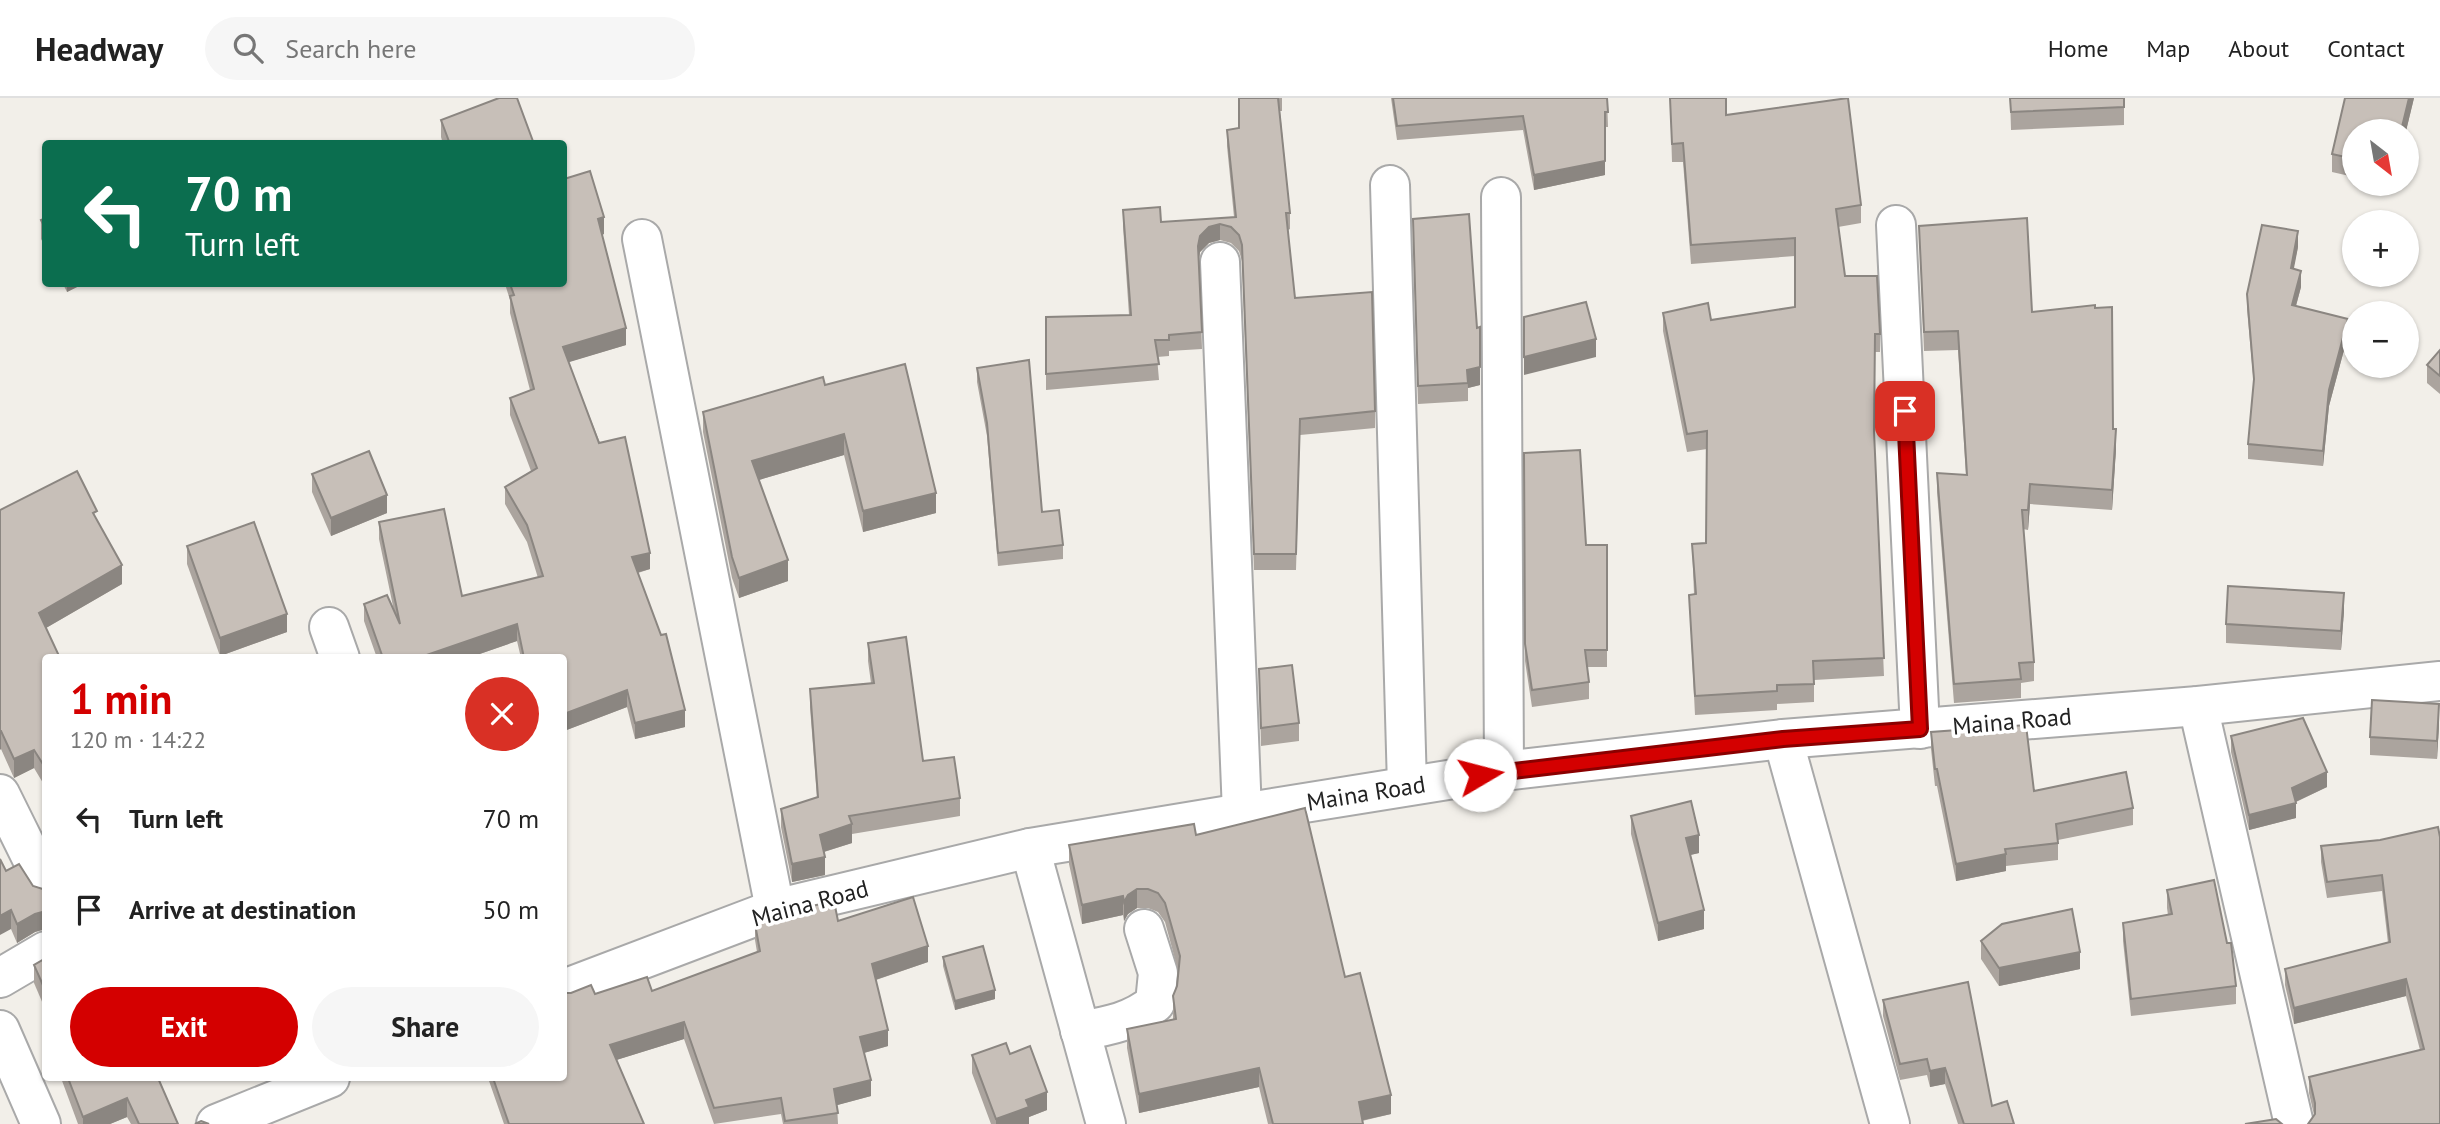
<!DOCTYPE html>
<meta charset="utf-8">
<style>
body{margin:0;font-family:"PT Sans",sans-serif;background:#f6f6f6;color:#222;height:100vh;display:flex;flex-direction:column;font-size:26px;white-space:nowrap}
*{box-sizing:border-box;margin:0}
p{font-size:23px;color:#767676}
.icon{flex:none;width:38px;height:38px;fill:none;stroke:currentColor;stroke-width:2;stroke-linecap:round;stroke-linejoin:round}
.map{position:relative;flex:1;overflow:hidden}
.sheet{position:absolute;left:42px;top:556px;width:525px;height:427px;display:flex;flex-direction:column;background:#fff;border-radius:7px;box-shadow:0 2px 5px #0004}
.sheet>*{flex:none}
.hud{position:absolute;left:42px;top:42px;width:525px;height:147px;border-radius:7px;box-shadow:0 2px 5px #0004;background:#0b6e4f;color:#fff;overflow:hidden}
.needle{width:46px;rotate:149deg}
.controls{position:absolute;left:2342px;top:21px;display:grid;gap:14px}
.controls a{display:grid;place-items:center;width:77px;height:77px;border-radius:50%;background:#fff;box-shadow:0 2px 5px #0004;font-size:35px}
.pin{position:absolute;display:grid;place-items:center;width:60px;height:60px;color:#fff;margin:-30px;border-radius:14px;box-shadow:0 4px 10px #0006}
.me{position:absolute;width:77px;margin:-38px;rotate:82deg;stroke-linejoin:round;filter:drop-shadow(0 0 5px #0008)}
.turn{display:flex;align-items:center;gap:24px;height:147px;padding:0 28px;font-size:32px}
.turn .icon{width:91px;height:91px;stroke-width:2.5}
.turn b{display:block;font-size:49px;line-height:60px}
.round{display:grid;place-items:center;flex:none;width:74px;height:74px;border-radius:37px;background:#f6f6f6}
.summary{display:flex;align-items:center;justify-content:space-between;height:119px;padding:0 28px}
h1{font-size:42px;font-weight:700;line-height:52px;color:#d40000}
.cta{display:flex;gap:14px;margin-top:auto;padding:14px 28px}
.cta a{flex:1;height:80px;border-radius:42px;background:#d40000;color:#fff;font-size:28px;font-weight:700;line-height:80px;text-align:center}
.cta a+a{background:#f6f6f6;color:#222}
ul{padding:0;list-style:none}
li{display:flex;align-items:center;gap:21px;height:91px;padding:0 28px}
li div{flex:1}
li b{display:block;font-size:26px}
li em{font-style:normal}
header{display:flex;align-items:center;gap:42px;box-sizing:border-box;height:98px;padding:0 35px;background:#fff;border-bottom:2px solid #e0e0e0}
header strong{font-size:33px}
nav{display:flex;gap:38px;margin-inline-start:auto;font-size:24px}
.search{width:490px;height:63px;background:#f6f6f6;display:flex;align-items:center;gap:18px;box-sizing:border-box;padding:0 24px;border-radius:38px;color:#767676;font-size:26px}
.map>svg:first-child{display:block}
.lines{fill:none;stroke-linecap:round;stroke-linejoin:round}
.minor-casing{stroke:#a9a9a9;stroke-width:42}
.minor{stroke:#fff;stroke-width:38}
.wall{fill:#aba49e}
.shaded-wall{fill:#8b8681}
.building{fill:#c7bfb8;stroke:#8b8681;stroke-width:2}
.route-casing{stroke:#8a0000;stroke-width:18}
.route{stroke:#d40000;stroke-width:12}
.labels{text-anchor:middle;dominant-baseline:central;stroke-width:7;stroke-linejoin:round;paint-order:stroke}
.street-label{font-size:24px;fill:#222;stroke:#fff}
</style>
<header>
<strong>Headway</strong>
<div class="search"><svg class="icon" aria-label="search" viewBox="0 0 24 24"><circle cx="10" cy="10" r="6"/><path d="M15 15l6 6"/></svg>Search here</div>
<nav><a>Home</a><a>Map</a><a>About</a><a>Contact</a></nav>
</header>
<div class="map">
<svg width="2440" height="1026" viewBox="0 0 2440 1026">
<rect width="100%" height="100%" fill="#f2efe9"/>
<g class="lines">
<g class="minor-casing">
<g id="minor">
<path d="M1390,87L1407,688"/>
<path d="M1501,99L1504,673"/>
<path d="M1896,127L1920,631"/>
<path d="M642,141L775,811"/>
<path d="M1220,164L1242,715"/>
<path d="M329,529L340,560"/>
<path d="M2198,608L2294,1026"/>
<path d="M1783,641L1890,1026"/>
<path d="M0,696L46,789"/>
<path d="M1030,750L1106,1026"/>
<path d="M0,880L46,853"/>
<path d="M564,891L775,811L1030,750L1242,715L1504,673L1783,641L2198,608L2440,583"/>
<path d="M0,932L41,1026"/>
<path d="M1080,933C1108,928 1132,924 1155,905L1158,875L1144,831"/>
<path d="M216,1026L330,980"/>
</g>
</g>
<use href="#minor" class="minor"/>
</g>
<g class="wall">
<path d="M1239,0H1282V13H1280L1290,115V131L1288,132L1295,200L1375,313V330L1300,337L1296,472H1254L1242,163L1239,153L1231,145L1220,142L1209,145L1200,154L1199,162L1202,251L1169,253V258L1157,259L1159,282L1046,292V219L1129,217L1123,128V112L1161,124L1234,119L1227,48V32L1239,30Z"/>
<path d="M1391,0H1607L1608,29H1605V77L1534,92L1523,32L1397,42Z"/>
<path d="M1670,0L1726,17L1861,107V125L1838,129L1845,178L1880,236V254H1875L1874,334L1884,578L1814,582V604L1777,606V612L1695,617L1689,497L1694,496L1692,446L1706,445L1707,351L1687,354L1663,233V215L1711,222L1795,209V158L1691,166L1683,64H1672Z"/>
<path d="M2010,0H2124V27L2011,32Z"/>
<path d="M2345,0H2414L2406,33H2354V79L2332,74V56Z"/>
<path d="M441,22L534,46H443L441,39Z"/>
<path d="M564,81L604,136L602,137L626,247L568,264L650,471L638,475L685,629L635,641L627,609L564,633V560H521L517,543L468,560H377L364,523V506L394,513L379,441V424L462,498L538,480L527,444L505,406V389L531,373L510,317V300L530,292L510,215V202L505,186H564Z"/>
<path d="M46,120V150L41,141V122Z"/>
<path d="M1919,128L2032,214L2113,331L2116,351L2112,412L2030,406L2028,432L2023,431L2034,564V583L2021,585V600L1954,605L1937,394V375L1966,377L1958,252L1924,253Z"/>
<path d="M1413,139L1480,287L1468,290V303L1418,306Z"/>
<path d="M2298,149L2293,171L2301,189L2296,208L2348,237L2329,308L2323,368L2248,361V346L2254,288L2247,211V196Z"/>
<path d="M63,186H83L67,194Z"/>
<path d="M2440,252V296L2427,285V267Z"/>
<path d="M977,270L1042,414L1063,447V461L998,468L987,338L977,284Z"/>
<path d="M825,287L936,415L863,434L844,357L759,382L788,483L739,500L732,480L703,334V314Z"/>
<path d="M1524,355L1586,447H1607V569H1587L1589,584V601L1532,609L1525,563Z"/>
<path d="M312,376L387,415L331,438L312,394Z"/>
<path d="M0,412L97,423L122,486L46,530V690L34,670L14,680L1,651Z"/>
<path d="M187,448L287,534L220,558L187,466Z"/>
<path d="M2344,513L2341,552L2226,545V526Z"/>
<path d="M868,545L923,663L960,700V718L852,736V745L824,754L825,777L792,784L781,729V711L817,700L810,609V591L871,585L868,563Z"/>
<path d="M1259,571L1299,625V643L1261,648Z"/>
<path d="M2439,625L2437,661L2370,657V639Z"/>
<path d="M1931,634L2034,693L2133,710V727L2058,742V762L2006,768V773L1956,783L1937,688H1935L1931,651Z"/>
<path d="M2231,638L2327,689L2296,704V720L2249,732L2231,654Z"/>
<path d="M1631,718L1699,755L1690,757L1704,831L1658,843L1631,736Z"/>
<path d="M1196,737L1345,879L1391,1016L1362,1023L1363,1026H1268L1259,989L1139,1015L1127,950V931L1173,922V898L1177,888L1178,872L1165,824L1158,814L1148,810H1137L1128,816L1124,823L1123,817L1082,826L1069,766V747Z"/>
<path d="M2380,742L2440,1026L2309,1025L2314,1017L2309,995V979L2420,952L2406,898L2294,926L2285,887V871L2388,845L2382,793L2327,800L2321,764V748Z"/>
<path d="M6,773L33,788L46,792V831L35,834L17,845L11,831Z"/>
<path d="M2167,792L2236,888V906L2131,918L2123,843V825L2168,817L2167,810Z"/>
<path d="M838,823L928,864L876,882L888,948L864,955L871,998L837,1007L838,1026H783L781,1016L714,1026L684,941L616,962L644,1026H504L488,980H564L652,893L757,854L755,842V826Z"/>
<path d="M1981,843L2080,871L1999,888L1981,861Z"/>
<path d="M943,859L995,901L955,912L943,868Z"/>
<path d="M46,860V913L34,885V867Z"/>
<path d="M1883,902L1992,1008L2014,1026H1958L1945,986L1930,989L1927,977L1900,982L1883,918Z"/>
<path d="M1010,956L1047,1012L1029,1019V1026H991L972,975V957Z"/>
<path d="M61,980H158L178,1026H131L127,1019L110,1026H78Z"/>
</g>
<g class="shaded-wall">
<path d="M2409,0H2414L2406,33H2401Z"/>
<path d="M1605,63V77L1534,92V77Z"/>
<path d="M604,119V136L598,138V121Z"/>
<path d="M1220,126V142L1209,145L1200,154L1198,165V148L1200,138L1209,129Z"/>
<path d="M2298,133V149L2291,186V170Z"/>
<path d="M2301,173V189L2292,222V207Z"/>
<path d="M67,186H83L67,194Z"/>
<path d="M2348,221V237L2329,308L2323,368V353L2329,292Z"/>
<path d="M626,230V247L563,266V249Z"/>
<path d="M1596,241V259L1524,277V259Z"/>
<path d="M1480,269V287L1468,290L1467,272Z"/>
<path d="M2116,331V351L2112,412V392Z"/>
<path d="M844,336V357L752,384V363Z"/>
<path d="M2030,386V406L2028,432V412Z"/>
<path d="M936,395V415L863,434V413Z"/>
<path d="M387,397V415L331,438V420Z"/>
<path d="M650,455V471L632,476V459Z"/>
<path d="M788,462V483L739,500V480Z"/>
<path d="M122,467V486L39,534V515Z"/>
<path d="M2344,495V513L2341,552V533Z"/>
<path d="M287,516V534L220,558V540Z"/>
<path d="M517,526V543L468,560H418Z"/>
<path d="M627,592V609L564,633V616Z"/>
<path d="M2439,606V625L2437,661V643Z"/>
<path d="M685,612V629L635,641V625Z"/>
<path d="M0,633H1V651L0,652Z"/>
<path d="M34,652V670L14,680V661Z"/>
<path d="M2327,674V689L2293,705H2296V720L2249,732V717L2292,690Z"/>
<path d="M852,726V745L820,755V737Z"/>
<path d="M1699,737V755L1686,758V740Z"/>
<path d="M2006,756V773L1956,783V766Z"/>
<path d="M825,759V777L792,784V766Z"/>
<path d="M1137,791V810L1128,816L1124,823V804L1128,797Z"/>
<path d="M1123,798V817L1082,826V807Z"/>
<path d="M11,812V831L0,837V818Z"/>
<path d="M1704,812V831L1658,843V825Z"/>
<path d="M45,813V831L35,834L17,845V826L35,816Z"/>
<path d="M928,848V864L872,883V866Z"/>
<path d="M2080,854V871L1999,888V870Z"/>
<path d="M2406,881V898L2294,926V910Z"/>
<path d="M995,892V901L955,912V903Z"/>
<path d="M684,924V941L610,964V947Z"/>
<path d="M888,932V948L860,956V939Z"/>
<path d="M1259,970V989L1139,1015V996Z"/>
<path d="M1945,970V986L1930,989V973Z"/>
<path d="M871,982V998L834,1008V991Z"/>
<path d="M1047,994V1012L1029,1019V1026H996V1021L1026,1002Z"/>
<path d="M1391,997V1016L1359,1023V1004Z"/>
<path d="M127,1000V1019L110,1026H83V1019Z"/>
</g>
<g class="building">
<path d="M499,0H517L534,46H450L441,22Z"/>
<path d="M1239,0H1278L1290,115H1286L1295,200L1372,194L1375,313L1300,321L1296,456H1254L1242,147L1239,137L1231,129L1220,126L1209,129L1200,138L1198,148L1202,234L1169,237V242H1155L1159,266L1046,276V219L1131,217L1123,112L1160,109L1161,124L1236,119L1227,32L1239,30Z"/>
<path d="M1393,0H1607L1608,14H1605V63L1534,77L1523,18L1397,28Z"/>
<path d="M1670,0H1726V17L1848,0L1861,107L1836,111L1845,178H1877L1880,236H1875L1874,333L1884,560L1813,563L1814,586L1777,587V593L1695,598L1689,497L1696,496L1692,446L1706,445L1707,333L1687,336L1663,215L1708,205L1711,222L1795,209V140L1691,147L1683,45L1672,46Z"/>
<path d="M2010,0H2124V9L2011,14Z"/>
<path d="M2345,0H2409L2401,33H2354V61L2332,56Z"/>
<path d="M590,73L604,119L598,121L626,230L563,249L599,345L625,339L650,455L632,459L661,537L666,536L685,612L635,625L627,592L564,616V560H524L517,526L418,560H383L364,506L387,497L400,526L379,424L444,411L462,498L543,478L527,427L505,389L537,370L510,300L534,291L510,198L514,197L510,186H564V81Z"/>
<path d="M1469,116L1477,230L1480,229V269L1467,272L1468,285L1418,288L1413,121Z"/>
<path d="M46,120V132L41,122Z"/>
<path d="M2027,120L2032,214L2095,207V210L2112,209L2113,331H2116L2112,392L2030,386L2028,412H2022L2034,564L2019,565L2021,581L1954,586L1937,375L1967,377L1958,233L1924,234L1919,128Z"/>
<path d="M2262,127L2298,133L2291,170L2301,173L2292,207L2348,221L2329,292L2323,353L2248,346L2254,281L2247,196Z"/>
<path d="M1586,204L1596,241L1524,259V219Z"/>
<path d="M2440,252V278L2427,267Z"/>
<path d="M1029,262L1042,414L1059,412L1063,447L998,455L987,325L977,270Z"/>
<path d="M905,266L936,395L863,413L844,336L752,363L788,462L739,480L732,459L703,314L823,279L825,287Z"/>
<path d="M1580,352L1586,447H1607V552H1585L1589,584L1532,592L1525,546L1524,355Z"/>
<path d="M369,353L387,397L331,420L312,376Z"/>
<path d="M77,373L97,413L93,415L122,467L39,515L60,560H46V671L34,652L14,661L1,633H0V412Z"/>
<path d="M254,424L287,516L220,540L187,448Z"/>
<path d="M2228,488L2344,495L2341,533L2226,526Z"/>
<path d="M906,539L923,663L954,659L960,700L849,718L852,726L820,737L825,759L792,766L781,711L818,699L810,591L874,585L868,545Z"/>
<path d="M1292,567L1299,625L1261,630L1259,571Z"/>
<path d="M2372,602L2439,606L2437,643L2370,639Z"/>
<path d="M2303,620L2327,674L2292,690L2296,705L2249,717L2231,638Z"/>
<path d="M2026,627L2034,693L2126,674L2133,710L2056,726L2058,745L2005,751L2006,756L1956,766L1937,671H1935L1931,634Z"/>
<path d="M1691,703L1699,737L1686,740L1704,812L1658,825L1631,718Z"/>
<path d="M1305,710L1345,879L1360,875L1391,997L1359,1004L1363,1026H1273L1259,970L1139,996L1127,931L1176,921L1173,898L1177,888L1180,858L1165,805L1158,795L1148,791H1137L1128,797L1124,804L1123,798L1082,807L1069,747L1194,726L1196,737Z"/>
<path d="M2438,729L2440,739V1026H2308L2315,1016V1005L2309,979L2424,951L2406,881L2294,910L2285,871L2390,844L2382,777L2327,784L2321,748L2380,742Z"/>
<path d="M0,761L6,773L19,766L33,788L46,792V813L35,816L17,826L11,812L0,818Z"/>
<path d="M2214,782L2227,845H2231L2236,888L2131,901L2123,825L2172,816L2167,792Z"/>
<path d="M913,799L928,848L872,866L888,932L860,939L871,982L834,991L838,1015L785,1023L781,1000L714,1010L684,924L610,947L644,1026H509L493,980H564V895H571L591,887L595,896L647,879L652,893L760,853L755,826L781,815L834,803L838,823Z"/>
<path d="M2072,811L2080,854L1999,870L1981,843L2002,826Z"/>
<path d="M983,848L995,892L955,903L943,859Z"/>
<path d="M46,860V894L34,867Z"/>
<path d="M1968,884L1992,1008L2007,1003L2014,1026H1964L1945,970L1930,973L1927,961L1900,966L1883,902Z"/>
<path d="M1006,945L1010,956L1030,948L1047,994L1026,1002L1029,1009L996,1021L972,957Z"/>
<path d="M68,980H158L178,1026H139L127,1000L83,1019Z"/>
<path d="M2276,1021L2282,1026H2245Z"/>
<path d="M201,1023L209,1026H195Z"/>
</g>
<g class="lines">
<g class="route-casing">
<path id="route" d="M1480,677L1783,641L1920,631L1905,313"/>
</g>
<use href="#route" class="route"/>
</g>
<g class="labels">
<g class="street-label">
<text transform="translate(2012 623) rotate(-5)">Maina Road</text>
<text transform="translate(1366 695) rotate(-9)">Maina Road</text>
<text transform="translate(810 805) rotate(-15)">Maina Road</text>
</g>
</g>
</svg>
<div class="controls">
<a><svg class="needle" viewBox="-14 -14 28 28"><path d="M0-13l5 13h-10z" fill="#e53935"/><path d="M0 13l5-13h-10z" fill="#767676"/></svg></a>
<a>+</a>
<a>−</a>
</div>
<div class="pin" style="left:1905px;top:313px;background:#d93025"><svg class="icon" aria-label="arrive" viewBox="0 0 24 24"><path d="M6 21V4h12l-3 4 3 4H6"/></svg></div>
<svg class="me" style="left:1480px;top:677px" viewBox="-20 -20 40 40"><circle r="19" fill="#fff"/><path d="M0-13L10 11 0 6-10 11z" fill="#d40000"/></svg>
<div class="hud">
<div class="turn"><svg class="icon" aria-label="left" viewBox="0 0 24 24"><path d="M17 20v-9H6M10 6l-5 5 5 5"/></svg><div><b>70 m</b>Turn left</div></div>
</div>
<section class="sheet">
<div class="summary"><div><h1>1 min</h1><p>120 m · 14:22</p></div><a class="round" style="background:#d93025;color:#fff"><svg class="icon" aria-label="close" viewBox="0 0 24 24"><path d="M6 6l12 12M18 6L6 18"/></svg></a></div>
<ul>
<li><svg class="icon" aria-label="left" viewBox="0 0 24 24"><path d="M17 20v-9H6M10 6l-5 5 5 5"/></svg><div><b>Turn left</b></div><em>70 m</em></li>
<li><svg class="icon" aria-label="arrive" viewBox="0 0 24 24"><path d="M6 21V4h12l-3 4 3 4H6"/></svg><div><b>Arrive at destination</b></div><em>50 m</em></li>
</ul>
<div class="cta"><a>Exit</a><a>Share</a></div>
</section>
</div>
